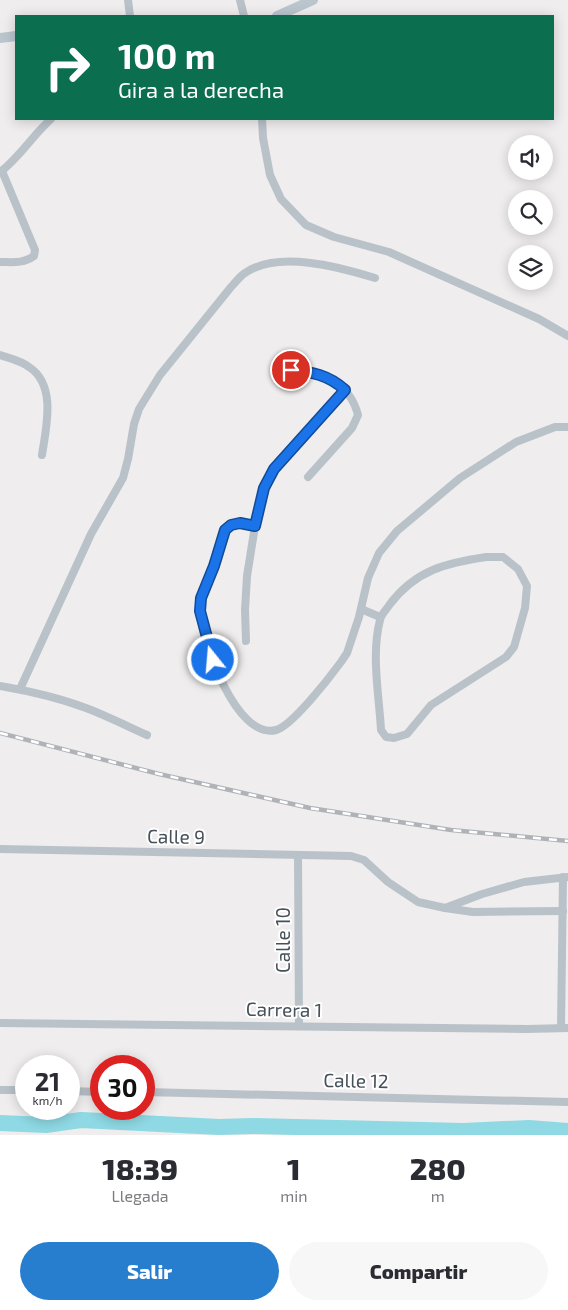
<!DOCTYPE html>
<html lang="es">
<style>
body{margin:0;font-family:"Exo 2",sans-serif;background:#f7f7f7;color:#2b2b33;height:100vh;display:flex;flex-direction:column;font-size:19px;white-space:nowrap}
*{box-sizing:border-box;margin:0}
p{font-size:16px;color:#7c7c81}
.icon{flex:none;width:28px;height:28px;fill:none;stroke:currentColor;stroke-width:2;stroke-linecap:round;stroke-linejoin:round}
.map{position:relative;height:1135px;overflow:hidden}
.details{display:flex;flex-direction:column;background:#fff;flex:1}
.details>*{flex:none}
.hud{position:absolute;left:15px;top:15px;width:539px;height:105px;border-radius:0px;box-shadow:0 2px 12px #0003;background:#0b6e4f;color:#fff;overflow:hidden}
.controls{position:absolute;left:508px;top:135px;display:grid;gap:10px}
.controls a{display:grid;place-items:center;width:45px;height:45px;border-radius:50%;background:#fff;box-shadow:0 2px 12px #0003;font-size:25px}
.speed{position:absolute;left:15px;top:1055px;display:flex;gap:10px;font-size:25px;font-weight:700;text-align:center}
.speed>*{display:grid;place-content:center;width:65px;height:65px;border-radius:50%;background:#fff;box-shadow:0 2px 12px #0003;line-height:1}
.speed small{font-size:12px;font-weight:400}
.speed .limit{border:8px solid #d22;background:#fff;color:#111}
.pin{position:absolute;display:grid;place-items:center;width:42px;height:42px;color:#fff;margin:-21px;border:2px solid #fff;border-radius:50%;box-shadow:0 1px 5px #0007}
.me{position:absolute;width:55px;margin:-28px;rotate:343deg;stroke-linejoin:round;filter:drop-shadow(0 0 4px #0008)}
.turn{display:flex;align-items:center;gap:18px;height:105px;padding:0 20px;font-size:22px}
.turn .icon{width:65px;height:65px;stroke-width:2.5}
.turn b{display:block;font-size:35px;line-height:42px}
.eta{display:flex;justify-content:space-evenly;align-items:center;height:85px;text-align:center}
.eta b{font-size:30px;font-weight:800;line-height:35px}
.action{display:flex;gap:10px;margin-top:auto;padding:10px 20px}
.action a{flex:1;height:58px;border-radius:30px;background:#277ecf;color:#fff;font-size:20px;font-weight:800;line-height:58px;text-align:center}
.action a+a{background:#f7f7f7;color:#2b2b33}
.map>svg:first-child{display:block}
.lines{fill:none;stroke-linecap:round;stroke-linejoin:round}
.river{stroke:#8ed9e4;stroke-width:16}
.street{stroke:#b9c2c9;stroke-width:8}
.secondary{stroke:#bac5cd;stroke-width:10}
.rail-casing{stroke:#afb3b7;stroke-width:4.5}
.rail{stroke:#fff;stroke-width:2.5;stroke-dasharray:8;stroke-linecap:butt}
.route-casing{stroke:#114b97;stroke-width:12}
.route{stroke:#1a73e8;stroke-width:9}
.labels{text-anchor:middle;dominant-baseline:central;stroke-width:4;stroke-linejoin:round;paint-order:stroke}
.street-label{font-size:19px;fill:#475159;stroke:#fff}
</style>
<div class="map">
<svg width="568" height="1135" viewBox="0 0 568 1135">
<rect width="100%" height="100%" fill="#efeded"/>
<g class="lines">
<path class="river" d="M0,1123L46,1125L81,1120L219,1127L253,1126L464,1131L529,1128L568,1131"/>
<g class="street">
<path d="M128,0L130,16"/>
<path d="M240,0L244,16"/>
<path d="M262,119L263,138L270,175L281,199L306,225L334,237L389,252L539,319L568,336"/>
<path d="M0,172C18,159 33,135 51,119"/>
<path d="M0,262C12,262 23,264 34,256L35,250L2,171"/>
<path d="M0,355C9,358 22,361 29,367C57,385 46,428 42,455"/>
<path d="M291,370C323,373 349,381 358,415L352,428L308,477"/>
<path d="M255,526C220,519 224,533 216,561C211,577 198,594 200,611C202,641 236,740 276,730C292,726 330,677 341,662L347,653L359,617L368,578L379,553L397,531L460,478L516,442L555,427H568"/>
<path d="M486,557H503L518,569L527,586L525,608L514,647L506,657L431,705L407,734L394,738L386,737L381,730C379,694 371,655 380,620C381,614 387,609 390,604C416,570 446,563 486,557Z"/>
<path d="M361,609L380,617"/>
<path d="M246,641L245,610L247,576L255,526L264,489L274,469L345,390"/>
<path d="M0,686C29,691 59,698 86,708C107,716 127,726 147,735"/>
<path d="M20,689L91,534L123,478L128,459L134,424L139,409L160,375L231,287C236,282 240,276 245,273C278,250 339,267 375,278"/>
<path d="M0,849L351,856L364,860L388,882L418,902L445,908L482,894L524,882L568,877"/>
<path d="M298,855L299,1026"/>
<path d="M445,908L473,912L563,911"/>
<path d="M0,1023L527,1029L568,1028"/>
<path d="M561,1028L563,877"/>
<path d="M0,1090H26"/>
<path d="M69,1091L101,1092"/>
<path d="M144,1092L568,1102"/>
</g>
<g class="secondary">
<path d="M277,16L313,0"/>
<path d="M0,38L16,36"/>
</g>
<g class="rail-casing">
<path id="rail" d="M0,733L159,774L310,808L451,830L568,841"/>
</g>
<use href="#rail" class="rail"/>
</g>
<g class="lines">
<g class="route-casing">
<path id="route" d="M213,660L200,611L201,598L214,566L225,530L231,525L240,523L255,526L264,488L274,469L345,390C329,375 312,372 291,370"/>
</g>
<use href="#route" class="route"/>
</g>
<g class="labels">
<g class="street-label">
<text transform="translate(176 836) rotate(1)">Calle 9</text>
<text transform="translate(282 940) rotate(-90)">Calle 10</text>
<text transform="translate(284 1009) rotate(1)">Carrera 1</text>
<text transform="translate(356 1080) rotate(1)">Calle 12</text>
</g>
</g>
</svg>
<div class="controls">
<a><svg class="icon" aria-label="sound" viewBox="0 0 24 24"><path d="M4 9h4l5-4v14l-5-4H4zM17 9q2 3 0 6"/></svg></a>
<a><svg class="icon" aria-label="search" viewBox="0 0 24 24"><circle cx="10" cy="10" r="6"/><path d="M15 15l6 6"/></svg></a>
<a><svg class="icon" aria-label="layers" viewBox="0 0 24 24"><path d="M12 4l9 5-9 5-9-5zM3 14l9 5 9-5"/></svg></a>
</div>
<div class="speed"><div>21<small>km/h</small></div><div class="limit">30</div></div>
<div class="pin" style="left:291px;top:370px;background:#d93025"><svg class="icon" aria-label="arrive" viewBox="0 0 24 24"><path d="M6 21V4h12l-3 4 3 4H6"/></svg></div>
<svg class="me" style="left:213px;top:660px" viewBox="-20 -20 40 40"><circle r="17" fill="#1a73e8" stroke="#fff" stroke-width="3"/><path d="M0-11L8 9 0 5-8 9z" fill="#fff"/></svg>
<div class="hud">
<div class="turn"><svg class="icon" aria-label="right" viewBox="0 0 24 24"><path d="M7 20v-9h11M14 6l5 5-5 5"/></svg><div><b>100 m</b>Gira a la derecha</div></div>
</div>
</div>
<section class="details">
<div class="eta">
<div><b>18:39</b><p>Llegada</p></div>
<div><b>1</b><p>min</p></div>
<div><b>280</b><p>m</p></div>
</div>
<div class="action"><a>Salir</a><a>Compartir</a></div>
</section>
